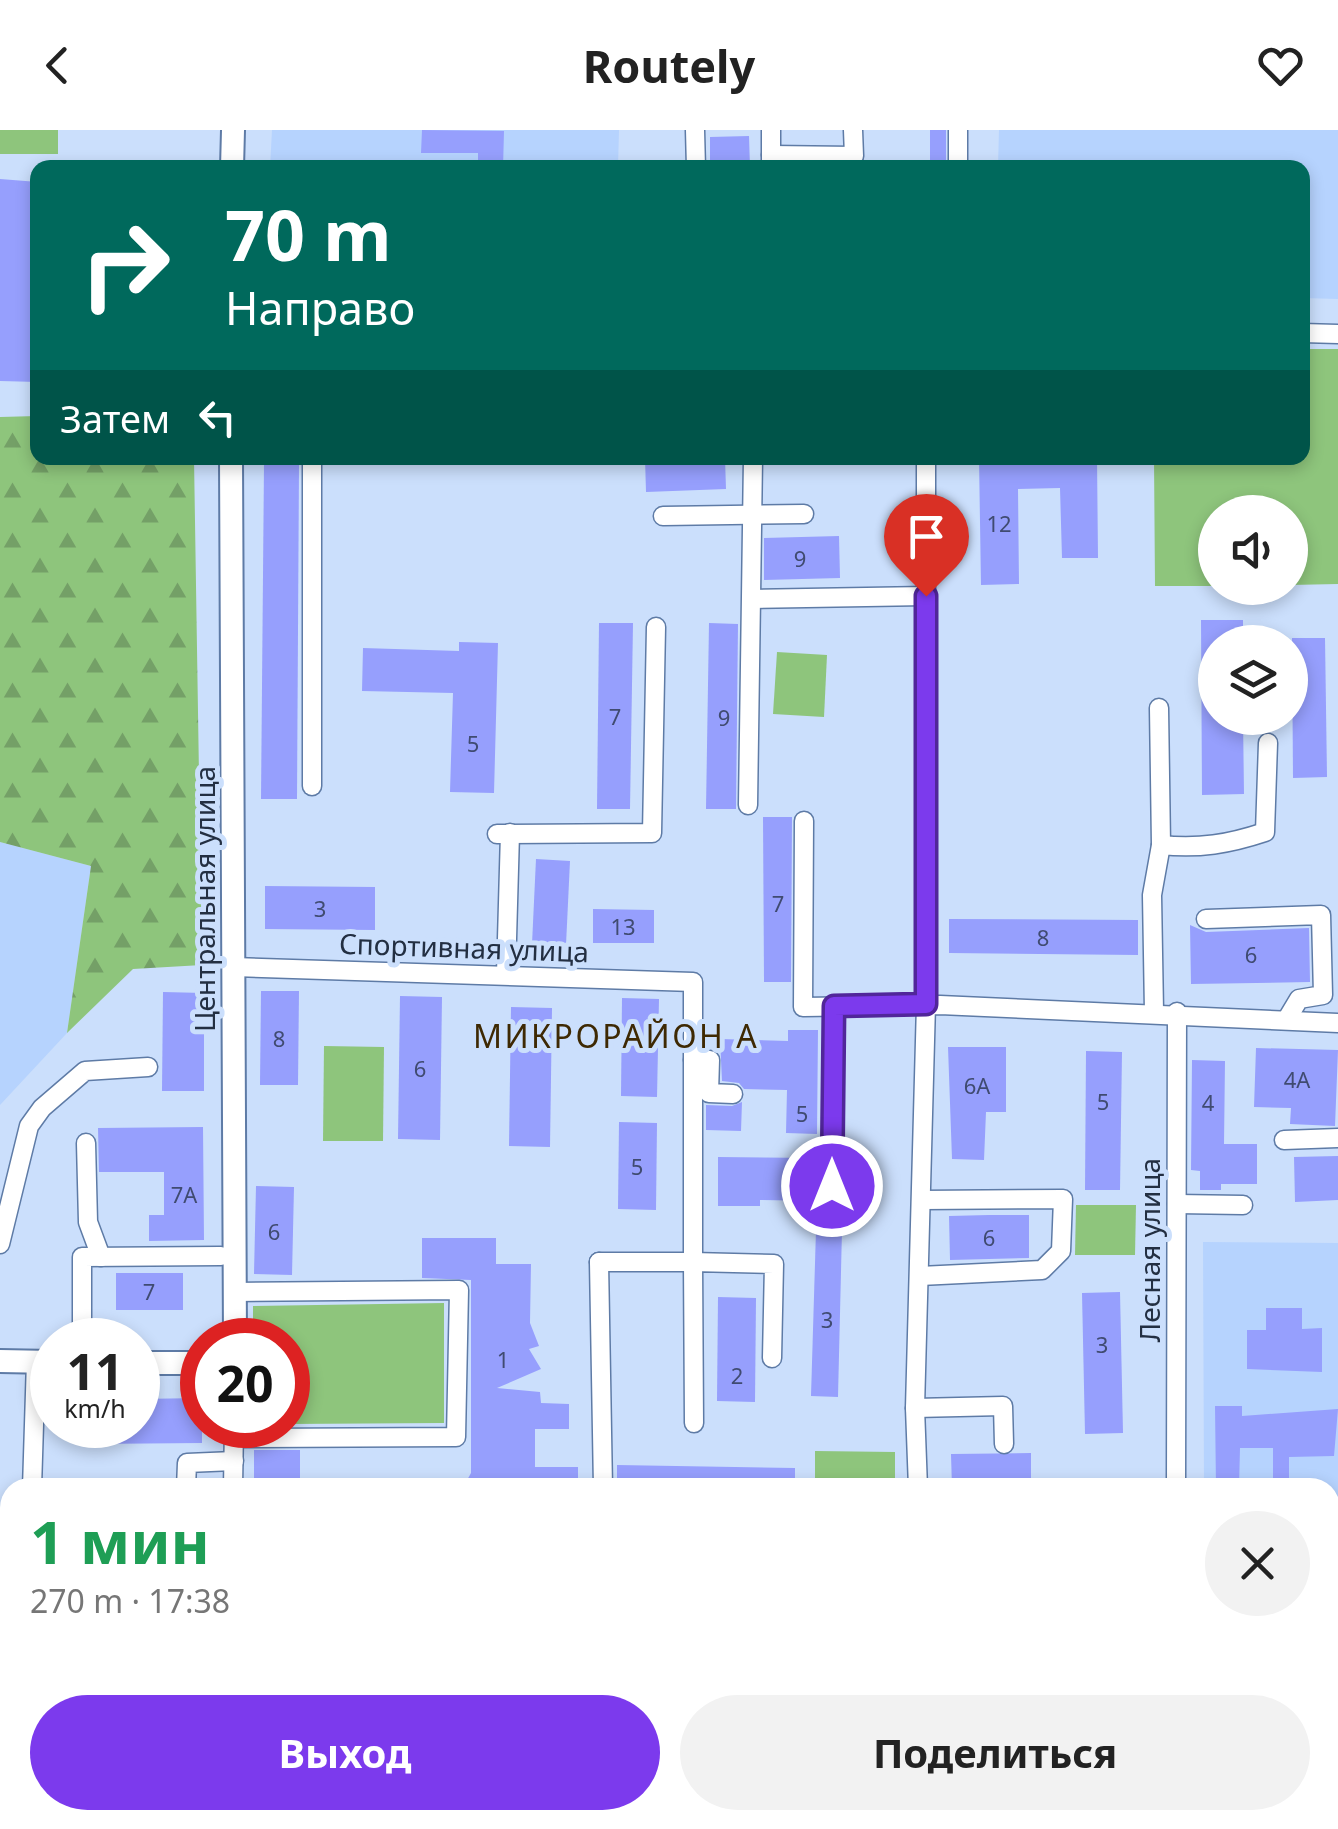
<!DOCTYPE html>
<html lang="ru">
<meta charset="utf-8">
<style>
body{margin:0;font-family:"Noto Sans",sans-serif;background:#f2f2f2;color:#222;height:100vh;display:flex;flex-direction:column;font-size:38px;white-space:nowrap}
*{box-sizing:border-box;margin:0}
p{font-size:32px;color:#767676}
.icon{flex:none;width:55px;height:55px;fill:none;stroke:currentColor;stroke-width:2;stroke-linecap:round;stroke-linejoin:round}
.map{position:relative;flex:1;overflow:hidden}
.sheet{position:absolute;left:0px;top:1348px;width:1340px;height:352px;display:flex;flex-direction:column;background:#fff;border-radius:30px 30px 0 0;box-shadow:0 5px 15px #0003}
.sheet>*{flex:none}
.top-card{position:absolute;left:30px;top:30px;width:1280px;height:305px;border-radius:20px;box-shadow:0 5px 15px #0003;background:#00695c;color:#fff;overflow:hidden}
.fabs{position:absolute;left:1198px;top:365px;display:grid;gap:20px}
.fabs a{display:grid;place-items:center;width:110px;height:110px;border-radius:50%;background:#fff;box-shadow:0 5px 15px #0003;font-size:50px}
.speed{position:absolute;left:30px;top:1188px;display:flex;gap:20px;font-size:50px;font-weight:700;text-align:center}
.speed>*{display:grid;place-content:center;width:130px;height:130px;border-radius:50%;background:#fff;box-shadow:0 5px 15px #0003;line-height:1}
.speed small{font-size:25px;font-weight:400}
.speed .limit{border:15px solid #d22;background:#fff;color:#111}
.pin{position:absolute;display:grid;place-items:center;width:85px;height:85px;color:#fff;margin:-102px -42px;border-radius:50% 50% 50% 0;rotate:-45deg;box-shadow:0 0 10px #0007}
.pin .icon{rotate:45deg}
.me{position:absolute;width:110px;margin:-55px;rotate:0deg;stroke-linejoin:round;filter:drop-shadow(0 0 8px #0008)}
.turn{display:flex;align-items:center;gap:35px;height:210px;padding:0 30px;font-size:45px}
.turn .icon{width:130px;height:130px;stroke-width:2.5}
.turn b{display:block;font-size:70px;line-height:85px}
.then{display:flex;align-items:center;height:95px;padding:0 30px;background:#0003;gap:20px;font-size:38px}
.round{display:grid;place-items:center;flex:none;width:105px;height:105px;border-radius:52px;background:#f2f2f2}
.head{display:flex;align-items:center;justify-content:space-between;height:170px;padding:0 30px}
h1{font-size:60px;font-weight:700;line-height:75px;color:#1e9e55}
.action{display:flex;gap:20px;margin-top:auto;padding:20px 30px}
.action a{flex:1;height:115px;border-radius:60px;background:#7c3aed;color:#fff;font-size:40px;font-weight:700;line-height:115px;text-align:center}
.action a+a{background:#f2f2f2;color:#222}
header{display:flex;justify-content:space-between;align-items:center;height:130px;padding:0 30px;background:#fff;font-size:45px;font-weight:700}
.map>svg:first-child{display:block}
.built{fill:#b6d3fe}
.green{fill:#8ec57c}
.forest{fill:url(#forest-firs)}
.building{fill:#969ffd}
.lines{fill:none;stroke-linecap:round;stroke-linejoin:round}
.minor-casing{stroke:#5e7ba6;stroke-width:21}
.major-casing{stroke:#5e7ba6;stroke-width:26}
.minor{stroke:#fff;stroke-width:18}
.major{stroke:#fff;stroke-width:22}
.route-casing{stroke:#51269a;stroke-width:25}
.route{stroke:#7c3aed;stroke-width:18}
.labels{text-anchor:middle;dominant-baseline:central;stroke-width:10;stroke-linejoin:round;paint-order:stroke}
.number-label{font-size:22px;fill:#404b71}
.street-label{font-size:28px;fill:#232f42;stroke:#cbdffc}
.quarter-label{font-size:32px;letter-spacing:2.5px;fill:#3e2903;stroke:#cbdffc}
</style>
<header><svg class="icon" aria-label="back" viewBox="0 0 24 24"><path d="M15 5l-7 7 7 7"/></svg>Routely<svg class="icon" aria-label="heart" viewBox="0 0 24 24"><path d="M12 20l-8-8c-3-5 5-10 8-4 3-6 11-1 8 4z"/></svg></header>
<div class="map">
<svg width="1338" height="1699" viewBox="0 0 1338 1699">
<defs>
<pattern id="forest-firs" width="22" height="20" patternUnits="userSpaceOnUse" patternTransform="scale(2.5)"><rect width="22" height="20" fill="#8ec57c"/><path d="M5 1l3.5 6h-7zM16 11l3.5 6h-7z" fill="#74a067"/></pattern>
</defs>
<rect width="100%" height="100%" fill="#cbdffc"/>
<g class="built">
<path d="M272,0H619L618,37L270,38Z"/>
<path d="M999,0H1338V169L1303,168L1302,38L998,37Z"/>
<path d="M0,712L91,736L67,903L0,975Z"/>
<path d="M1203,1112L1338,1113V1437L1330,1443V1358L1204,1357Z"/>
</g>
<g class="green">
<rect x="0" y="0" width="58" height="24"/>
<path d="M1303,219H1338V454L1290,455V382H1215V456H1155L1154,328H1302Z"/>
<path d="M777,522L827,525L824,587L773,584Z"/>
<path d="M324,916L384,917L383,1011H323Z"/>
<path d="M1076,1075H1136L1135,1125H1075Z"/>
<path d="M444,1173V1293L288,1294V1210H253V1176Z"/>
<path d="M815,1321L895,1322V1357H815Z"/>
</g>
<g class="forest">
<path d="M37,286L38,328H194L202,835L133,839L67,903L91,736L0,712V287Z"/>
<path d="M1338,1562V1699H1163L1174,1690H1330V1568Z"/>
</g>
<g class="building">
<path d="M422,0L504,1L503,38H478V23H421Z"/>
<rect x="930" y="0" width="16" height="38"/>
<path d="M749,6L750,38H710V7Z"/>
<path d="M0,49L38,52V252L0,251Z"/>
<path d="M645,328H725L726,359L646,362Z"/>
<path d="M979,328H1017L1018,334L1097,328L1098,428H1062L1060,358L1018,359L1019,454L981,455Z"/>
<path d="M264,333H299L297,669H261Z"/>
<path d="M839,406L840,448L764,450V408Z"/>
<path d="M1201,490H1243V512H1215V588H1243L1244,664L1202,665Z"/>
<path d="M599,493H633L630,679H597Z"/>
<path d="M709,493L738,494L736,679H706Z"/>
<path d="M1292,508H1325L1327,647L1293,648Z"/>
<path d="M459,512L498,513L494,663L450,662L453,563L362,561L363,518L459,521Z"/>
<path d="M763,687H792L791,852H764Z"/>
<path d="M536,729L570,731L566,815L532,814Z"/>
<path d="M265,756L375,757V800L265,799Z"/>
<path d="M593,779L654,780V813H593Z"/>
<path d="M949,789L1138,790V825L949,823Z"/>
<path d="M1190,795L1206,802L1309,798L1310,852L1191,854Z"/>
<path d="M261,861H299L298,955H260Z"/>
<path d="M163,862L204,863V961H162Z"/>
<path d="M400,866L442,867L440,1010L398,1009Z"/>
<path d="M622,868L659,869L657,967L621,966Z"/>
<path d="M511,877L552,878L550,1017L509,1016Z"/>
<path d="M788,900H818L817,1004L786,1003L787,960L744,959L739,953L722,951L720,909L788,911Z"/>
<path d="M948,917H1006V982H986L984,1030L952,1029Z"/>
<path d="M1256,918L1338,920L1335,996L1290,994L1291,978L1254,977Z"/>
<path d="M1086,921L1122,922L1120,1060H1085Z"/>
<path d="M1192,930L1225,931L1224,1014H1257V1054H1221V1060H1200V1041L1191,1040Z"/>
<path d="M742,972L741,1001L706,1000V975L732,976Z"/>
<path d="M619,992L657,993L656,1080L618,1079Z"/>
<path d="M203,997L204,1110L149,1111V1085H164V1042H99L98,998Z"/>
<path d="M1338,1026V1070L1295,1072L1294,1027Z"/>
<path d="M718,1027L816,1028V1071L760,1070V1076H718Z"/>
<path d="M256,1056L294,1057L292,1145L254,1144Z"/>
<path d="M989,1085H1029V1128L950,1130L949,1086Z"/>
<path d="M816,1100H842L838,1267L811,1266Z"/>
<path d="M422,1108H496V1134H531L530,1193L539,1216L529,1219L541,1239L497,1258L540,1262L541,1273L569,1274V1299H535V1337H578V1358H472L466,1352L471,1343V1150L422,1148Z"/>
<rect x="116" y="1143" width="67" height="37"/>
<path d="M1120,1162L1123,1303L1085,1304L1082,1163Z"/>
<path d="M718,1167L756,1168L755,1272L717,1271Z"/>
<path d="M1266,1178H1302V1199L1322,1198V1242L1247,1239V1200H1266Z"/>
<path d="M202,1268V1313L90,1314V1295H138V1269Z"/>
<path d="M1215,1276H1242V1286L1338,1279L1334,1326L1289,1327V1358H1273V1318H1240L1239,1358H1216Z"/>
<rect x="254" y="1320" width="46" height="38"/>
<path d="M1031,1323V1358H952L951,1324Z"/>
<path d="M617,1335L795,1338V1358H617Z"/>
</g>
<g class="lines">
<g class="minor-casing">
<g id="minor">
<path d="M695,0L696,38"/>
<path d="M771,0V37"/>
<path d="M958,0V38"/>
<path d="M771,25L854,26L853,0"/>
<path d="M1302,203L1338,204"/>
<path d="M663,386L804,384"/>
<path d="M752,469L926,466"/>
<path d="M1159,578L1161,715"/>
<path d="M312,656V328"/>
<path d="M748,675L753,328"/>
<path d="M804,691L803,877L940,875L1338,893"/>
<path d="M497,704L652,703L656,497"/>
<path d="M1206,789L1321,785L1323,865L1299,869L1287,889"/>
<path d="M234,837L693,852V1132H599"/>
<path d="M506,844L510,703"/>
<path d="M1154,882L1152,765L1161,715C1199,719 1229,714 1265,702L1268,613"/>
<path d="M693,930H710L709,963L733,964"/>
<path d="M1284,1010L1338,1008"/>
<path d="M86,1013L88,1092L101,1127"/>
<path d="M832,1056L834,876"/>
<path d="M1177,1074L1243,1075"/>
<path d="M0,1114L29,996L42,978L85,941L148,937"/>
<path d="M599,1132L603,1358"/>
<path d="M920,1146L1042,1140L1061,1121L1063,1069L922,1070"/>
<path d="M82,1210V1127L221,1126"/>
<path d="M915,1278L1003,1276L1004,1314"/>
<path d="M694,1293L693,1132L774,1134L772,1228"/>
<path d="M234,1308L456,1307L459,1160L235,1162"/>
<path d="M32,1358L36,1231"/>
<path d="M186,1358L187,1333L234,1331"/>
<path d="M233,1358L234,1295"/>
<path d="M918,1358L915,1278L926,874V328"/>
<path d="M1176,1358L1177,882"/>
<path d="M1330,1463L1338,1457"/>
<path d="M30,1690V1699"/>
<path d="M231,1699V1690"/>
<path d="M470,1699V1690"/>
<path d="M918,1699V1690"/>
<path d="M1020,1699L1032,1690"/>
</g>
</g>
<g class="major-casing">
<g id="major">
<path d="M232,38L233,0"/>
<path d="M231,328L235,1210"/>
<path d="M0,1231L52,1232"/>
<path d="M138,1233H202"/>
</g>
</g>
<use href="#minor" class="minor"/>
<use href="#major" class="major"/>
</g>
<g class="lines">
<g class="route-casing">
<path id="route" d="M832,1056L834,876L926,874V466"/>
</g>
<use href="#route" class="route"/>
</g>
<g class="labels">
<g class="number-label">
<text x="999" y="393">12</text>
<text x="800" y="428">9</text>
<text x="615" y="586">7</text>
<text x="724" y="587">9</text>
<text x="473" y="613">5</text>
<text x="778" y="773">7</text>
<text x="320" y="778">3</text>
<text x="623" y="796">13</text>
<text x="1043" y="807">8</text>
<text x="1251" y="824">6</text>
<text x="279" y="908">8</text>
<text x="420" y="938">6</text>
<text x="1297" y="949">4А</text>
<text x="977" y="955">6А</text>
<text x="1103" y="971">5</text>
<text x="1208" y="972">4</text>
<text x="802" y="983">5</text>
<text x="637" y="1036">5</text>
<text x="184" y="1064">7А</text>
<text x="274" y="1101">6</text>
<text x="989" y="1107">6</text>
<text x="149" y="1161">7</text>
<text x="827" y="1189">3</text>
<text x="1102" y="1214">3</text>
<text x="503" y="1229">1</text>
<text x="737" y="1245">2</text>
</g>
<g class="street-label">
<text transform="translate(204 769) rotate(-90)">Центральная улица</text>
<text transform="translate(464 817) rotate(2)">Спортивная улица</text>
<text transform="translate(1149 1120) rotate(-90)">Лесная улица</text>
</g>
<g class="quarter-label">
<text x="616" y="905">МИКРОРАЙОН А</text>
</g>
</g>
</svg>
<div class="fabs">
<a><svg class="icon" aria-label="sound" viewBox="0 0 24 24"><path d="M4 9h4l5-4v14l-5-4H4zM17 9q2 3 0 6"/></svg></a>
<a><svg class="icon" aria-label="layers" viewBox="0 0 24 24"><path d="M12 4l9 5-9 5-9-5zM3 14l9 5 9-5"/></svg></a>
</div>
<div class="speed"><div>11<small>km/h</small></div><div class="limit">20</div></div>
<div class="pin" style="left:926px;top:466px;background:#d93025"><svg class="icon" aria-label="arrive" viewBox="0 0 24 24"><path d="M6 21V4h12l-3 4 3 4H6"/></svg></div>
<svg class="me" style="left:832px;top:1056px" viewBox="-20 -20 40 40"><circle r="17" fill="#7c3aed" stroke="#fff" stroke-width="3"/><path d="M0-11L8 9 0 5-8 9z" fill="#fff"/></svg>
<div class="top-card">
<div class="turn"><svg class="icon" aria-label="right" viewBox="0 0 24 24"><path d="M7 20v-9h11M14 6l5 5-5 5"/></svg><div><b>70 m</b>Направо</div></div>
<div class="then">Затем<svg class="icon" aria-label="left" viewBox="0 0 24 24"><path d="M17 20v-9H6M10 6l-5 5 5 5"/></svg></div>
</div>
<section class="sheet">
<div class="head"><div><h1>1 мин</h1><p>270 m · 17:38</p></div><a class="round"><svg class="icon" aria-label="close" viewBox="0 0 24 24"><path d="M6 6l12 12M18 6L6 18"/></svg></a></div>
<div class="action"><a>Выход</a><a>Поделиться</a></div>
</section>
</div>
